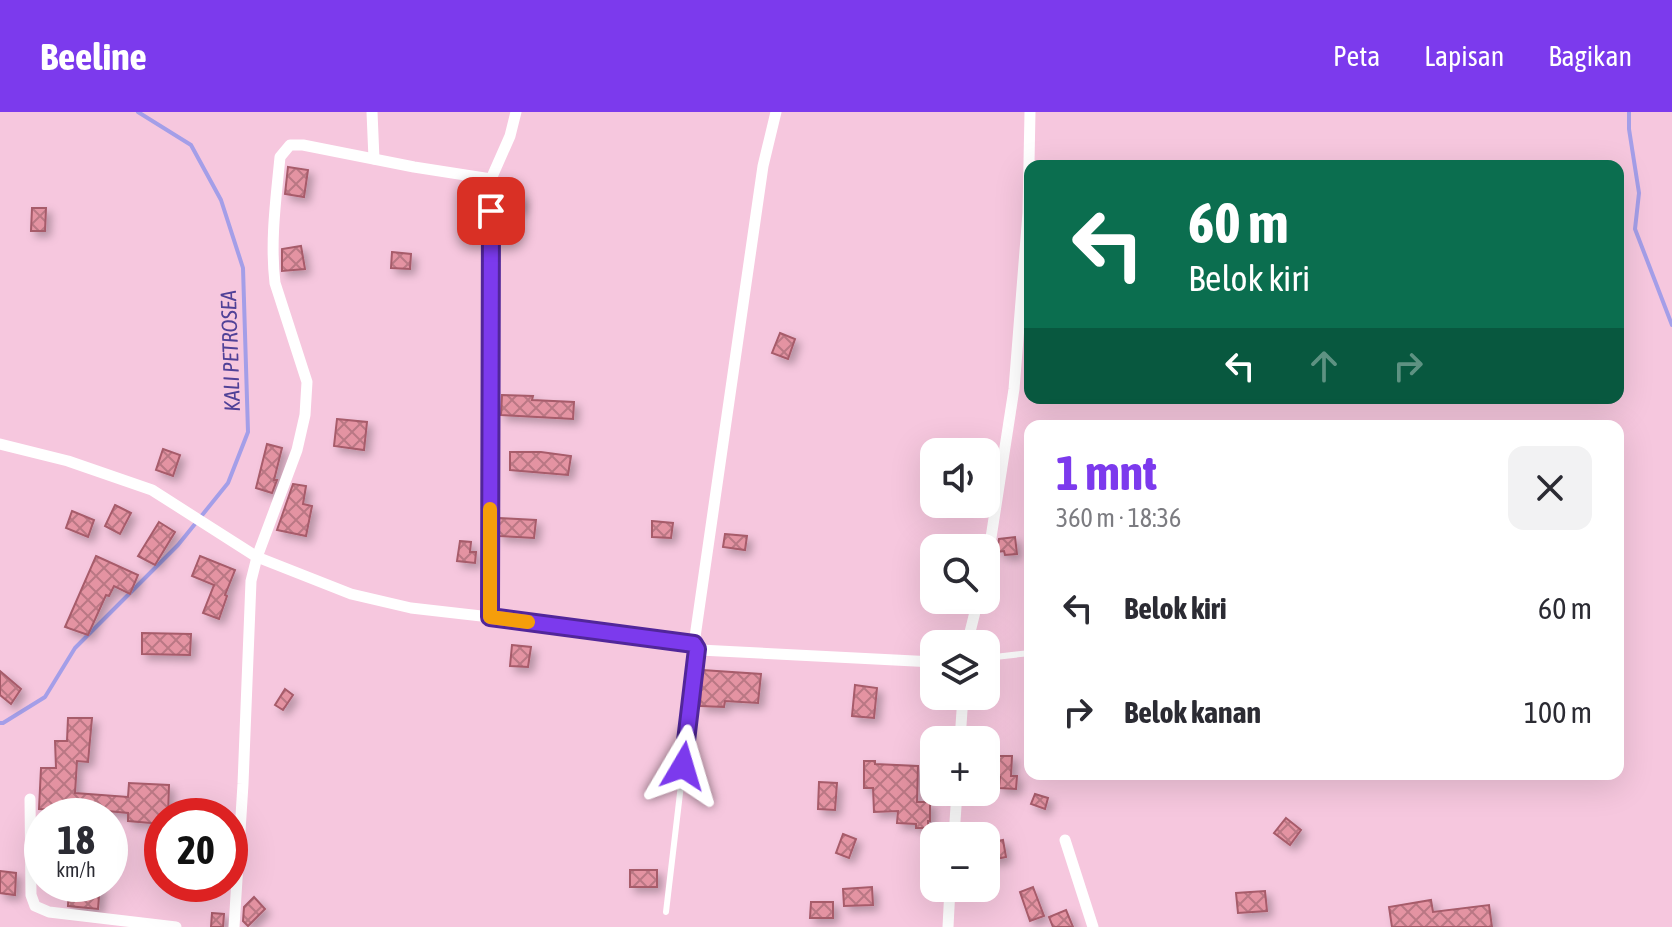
<!DOCTYPE html>
<html lang="id">
<meta charset="utf-8">
<style>
body{margin:0;font-family:"Asap Condensed",sans-serif;background:#f2f2f3;color:#2b2b33;height:100vh;display:flex;flex-direction:column;font-size:30px;white-space:nowrap}
*{box-sizing:border-box;margin:0}
p{font-size:26px;color:#7c7c81}
.icon{flex:none;width:44px;height:44px;fill:none;stroke:currentColor;stroke-width:2;stroke-linecap:round;stroke-linejoin:round}
.map{position:relative;flex:1;overflow:hidden}
.side{position:absolute;left:1024px;top:308px;width:600px;height:360px;display:flex;flex-direction:column;background:#fff;border-radius:16px;box-shadow:0 8px 32px #0002}
.side>*{flex:none}
.banner{position:absolute;left:1024px;top:48px;width:600px;height:244px;border-radius:16px;box-shadow:0 8px 32px #0002;background:#0b6e4f;color:#fff;overflow:hidden}
.tools{position:absolute;left:920px;top:326px;display:grid;gap:16px}
.tools a{display:grid;place-items:center;width:80px;height:80px;border-radius:16px;background:#fff;box-shadow:0 8px 32px #0002;font-size:40px}
.speed{position:absolute;left:24px;top:686px;display:flex;gap:16px;font-size:40px;font-weight:700;text-align:center}
.speed>*{display:grid;place-content:center;width:104px;height:104px;border-radius:50%;background:#fff;box-shadow:0 8px 32px #0002;line-height:1}
.speed small{font-size:20px;font-weight:400}
.speed .limit{border:12px solid #d22;background:#fff;color:#111}
.pin{position:absolute;display:grid;place-items:center;width:68px;height:68px;color:#fff;margin:-34px;border-radius:16px;box-shadow:0 4px 12px #0006}
.me{position:absolute;width:88px;margin:-44px;rotate:7deg;stroke-linejoin:round;filter:drop-shadow(0 0 6px #0008)}
.turn{display:flex;align-items:center;gap:28px;height:168px;padding:0 32px;font-size:36px}
.turn .icon{width:104px;height:104px;stroke-width:2.5}
.turn b{display:block;font-size:56px;line-height:68px}
.lanes{display:flex;align-items:center;height:76px;padding:0 32px;background:#0003;justify-content:center;gap:40px;direction:ltr}
.lanes .off{opacity:.35}
.round{display:grid;place-items:center;flex:none;width:84px;height:84px;border-radius:16px;background:#f2f2f3}
.summary{display:flex;align-items:center;justify-content:space-between;height:136px;padding:0 32px}
h1{font-size:48px;font-weight:700;line-height:60px;color:#7c3aed}
ul{padding:0;list-style:none}
li{display:flex;align-items:center;gap:24px;height:104px;padding:0 32px}
li div{flex:1}
li b{display:block;font-size:30px}
li em{font-style:normal}
header{display:flex;align-items:center;gap:48px;box-sizing:border-box;height:112px;padding:0 40px;background:#7c3aed;color:#fff}
header strong{font-size:38px}
nav{display:flex;gap:44px;margin-inline-start:auto;font-size:28px}
.map>svg:first-child{display:block}
.lines{fill:none;stroke-linecap:round;stroke-linejoin:round}
.stream{stroke:#a49ee8;stroke-width:4}
.building{fill:url(#building-cross-hatch);stroke:#a75b6b;stroke-width:2;filter:url(#shadow)}
.lane{stroke:#fff;stroke-width:6}
.street{stroke:#fff;stroke-width:11}
.route-casing{stroke:#51269a;stroke-width:20}
.route{stroke:#7c3aed;stroke-width:14}
.slow{stroke:#f59e0b;stroke-width:14}
.labels{text-anchor:middle;dominant-baseline:central;stroke-width:6;stroke-linejoin:round;paint-order:stroke}
.water-label{font-size:22px;font-style:italic;fill:#504197;stroke:#f6c7de}
</style>
<header>
<strong>Beeline</strong>
<nav><a>Peta</a><a>Lapisan</a><a>Bagikan</a></nav>
</header>
<div class="map">
<svg width="1672" height="815" viewBox="0 0 1672 815">
<defs>
<pattern id="building-cross-hatch" width="8" height="8" patternUnits="userSpaceOnUse" patternTransform="scale(2)"><rect width="8" height="8" fill="#e493a2"/><path d="M0 0l8 8M0 8l8-8" fill="none" stroke="#ba7784"/></pattern>
<filter id="shadow"><feDropShadow dx="5" dy="5" stdDeviation="4" flood-color="#0004"/></filter>
</defs>
<rect width="100%" height="100%" fill="#f6c7de"/>
<g class="lines">
<g class="stream">
<path d="M1629,0V17L1639,81L1635,117L1672,213"/>
<path d="M0,611H3L45,585L75,536L178,433L228,371L248,320L243,156L221,88L191,33L138,0"/>
</g>
</g>
<g class="building">
<path d="M288,55L308,58L304,85L285,82Z"/>
<path d="M511,82L523,84L521,98L509,96Z"/>
<path d="M32,96H46L45,119H31Z"/>
<path d="M301,134L305,157L282,159V137Z"/>
<path d="M392,140L411,142L410,157L391,156Z"/>
<path d="M780,221L795,227L788,247L772,241Z"/>
<path d="M502,283L533,284L532,288L574,290L573,307L501,303Z"/>
<path d="M337,307L367,310L364,338L334,334Z"/>
<path d="M267,332L282,336L274,368H277L272,381L256,376Z"/>
<path d="M163,337L180,343L173,364L156,358Z"/>
<path d="M510,340H541L571,344L568,363L510,358Z"/>
<path d="M293,372L306,374L303,392L312,394L306,424L277,418Z"/>
<path d="M115,393L131,401L120,422L105,414Z"/>
<path d="M72,399L94,408L88,425L66,416Z"/>
<path d="M499,406L536,408L534,426L499,424Z"/>
<path d="M652,409L673,411L671,426L652,425Z"/>
<path d="M159,410L175,420L155,453L138,444Z"/>
<path d="M725,422L747,424L745,438L723,435Z"/>
<path d="M1015,425L1017,442L1005,443L1004,439L997,440L999,427Z"/>
<path d="M460,429L471,430L470,440H476L475,451L457,449Z"/>
<path d="M96,444L138,463L130,482L114,474L109,484L106,483L88,523L65,515Z"/>
<path d="M200,444L235,458L225,483L227,484L219,507L203,501L214,473L192,464Z"/>
<path d="M142,521L191,522L190,543L142,542Z"/>
<path d="M512,533L531,535L528,555L510,554Z"/>
<path d="M702,558L761,562L758,591L725,589L724,595L700,594Z"/>
<path d="M0,559L21,577L11,592L0,583Z"/>
<path d="M855,573L877,576L874,606L852,604Z"/>
<path d="M285,577L293,583L283,598L275,593Z"/>
<path d="M68,606H92L88,650L77,649L75,681L128,685L129,671L169,673L168,704H162V712L128,709V701L75,696V699L39,697L41,656H56L55,629H67Z"/>
<path d="M996,644H1012L1011,664H1017L1016,677L999,676L1000,665L986,664V650H992Z"/>
<path d="M864,649H875V652L918,654L917,690H930V709H928V716H916V712L897,711L898,699L874,700L873,676H864Z"/>
<path d="M819,670L837,671L835,698L818,697Z"/>
<path d="M1035,682L1048,686L1045,697L1031,692Z"/>
<path d="M1286,706L1301,718L1290,733L1274,721Z"/>
<path d="M843,722L856,727L849,746L836,741Z"/>
<path d="M1003,728L1006,745L991,748L988,731Z"/>
<rect x="630" y="758" width="27" height="17"/>
<path d="M0,759L16,761L15,783L0,781Z"/>
<path d="M69,772H100L98,797L68,794Z"/>
<path d="M872,775L873,793L844,794L843,777Z"/>
<path d="M1033,775L1044,804L1030,809L1020,780Z"/>
<path d="M1265,779L1267,799L1238,801L1236,781Z"/>
<path d="M254,785L265,797L248,814L243,809L244,795Z"/>
<path d="M1431,788L1433,800L1489,793L1492,815H1392L1389,795Z"/>
<path d="M811,790H833V806H810Z"/>
<path d="M1066,798L1073,815H1053L1049,805Z"/>
<path d="M212,801L224,802L223,815H211Z"/>
</g>
<g class="lines">
<g class="lane">
<path d="M986,546L1030,541"/>
<path d="M666,800L697,537"/>
</g>
<g class="street">
<path d="M372,0L374,47"/>
<path d="M776,0L763,54L694,532L700,538L934,550"/>
<path d="M491,67L510,24L516,0"/>
<path d="M0,332L68,349L152,378L257,445L351,482L411,496L490,505L694,532"/>
<path d="M986,458L1014,277L1028,101L1030,0"/>
<path d="M967,532L978,488"/>
<path d="M960,628L963,584"/>
<path d="M30,687L31,783L35,794L49,800L176,815"/>
<path d="M954,724L957,680"/>
<path d="M1065,728L1093,815"/>
<path d="M234,815L243,672L251,469L257,445L297,338L305,303L307,270L275,171C270,129 276,87 280,45L290,33H303L414,55L491,67L490,505"/>
<path d="M948,815L950,776"/>
</g>
</g>
<g class="lines">
<g class="route-casing">
<path id="route" d="M491,99L490,505L694,532L697,537L683,654"/>
</g>
<use href="#route" class="route"/>
<path class="slow" d="M490,397V505L528,510"/>
</g>
<g class="labels">
<g class="water-label">
<text transform="translate(230 239) rotate(-92)">KALI PETROSEA</text>
</g>
</g>
</svg>
<div class="tools">
<a><svg class="icon" aria-label="sound" viewBox="0 0 24 24"><path d="M4 9h4l5-4v14l-5-4H4zM17 9q2 3 0 6"/></svg></a>
<a><svg class="icon" aria-label="search" viewBox="0 0 24 24"><circle cx="10" cy="10" r="6"/><path d="M15 15l6 6"/></svg></a>
<a><svg class="icon" aria-label="layers" viewBox="0 0 24 24"><path d="M12 4l9 5-9 5-9-5zM3 14l9 5 9-5"/></svg></a>
<a>+</a>
<a>−</a>
</div>
<div class="speed"><div>18<small>km/h</small></div><div class="limit">20</div></div>
<div class="pin" style="left:491px;top:99px;background:#d93025"><svg class="icon" aria-label="arrive" viewBox="0 0 24 24"><path d="M6 21V4h12l-3 4 3 4H6"/></svg></div>
<svg class="me" style="left:683px;top:654px" viewBox="-20 -20 40 40"><path d="M0-17L14 15 0 8-14 15z" fill="#7c3aed" stroke="#fff" stroke-width="4"/></svg>
<div class="banner">
<div class="turn"><svg class="icon" aria-label="left" viewBox="0 0 24 24"><path d="M17 20v-9H6M10 6l-5 5 5 5"/></svg><div><b>60 m</b>Belok kiri</div></div>
<div class="lanes"><svg class="icon" aria-label="left" viewBox="0 0 24 24"><path d="M17 20v-9H6M10 6l-5 5 5 5"/></svg><svg class="icon off" aria-label="ahead" viewBox="0 0 24 24"><path d="M12 20V5M6 11l6-6 6 6"/></svg><svg class="icon off" aria-label="right" viewBox="0 0 24 24"><path d="M7 20v-9h11M14 6l5 5-5 5"/></svg></div>
</div>
<section class="side">
<div class="summary"><div><h1>1 mnt</h1><p>360 m · 18:36</p></div><a class="round"><svg class="icon" aria-label="close" viewBox="0 0 24 24"><path d="M6 6l12 12M18 6L6 18"/></svg></a></div>
<ul>
<li><svg class="icon" aria-label="left" viewBox="0 0 24 24"><path d="M17 20v-9H6M10 6l-5 5 5 5"/></svg><div><b>Belok kiri</b></div><em>60 m</em></li>
<li><svg class="icon" aria-label="right" viewBox="0 0 24 24"><path d="M7 20v-9h11M14 6l5 5-5 5"/></svg><div><b>Belok kanan</b></div><em>100 m</em></li>
</ul>
</section>
</div>
